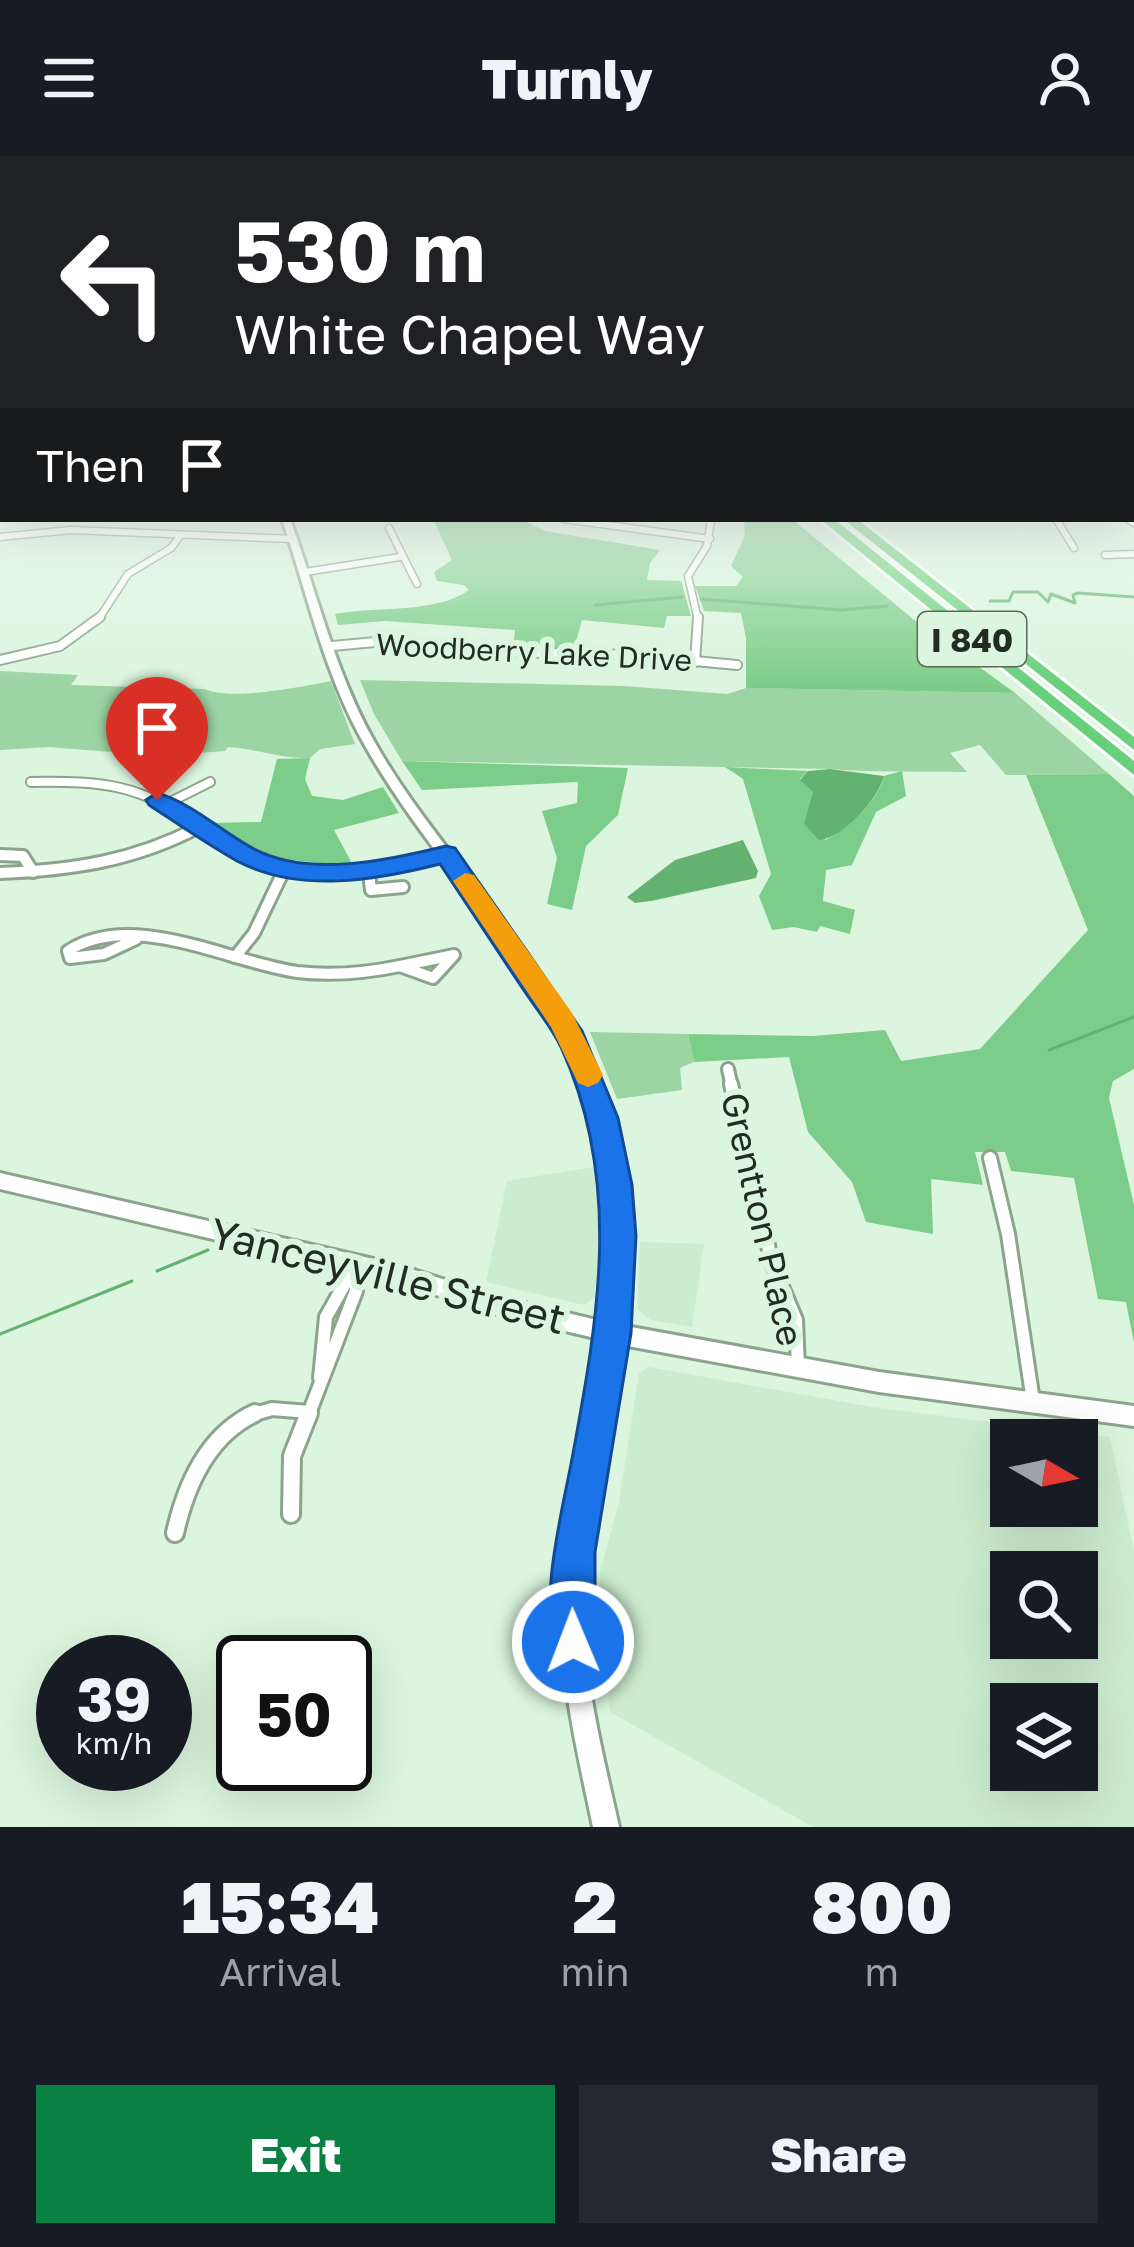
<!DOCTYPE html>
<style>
body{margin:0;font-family:"Golos Text",sans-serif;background:#242831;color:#f1f3f6;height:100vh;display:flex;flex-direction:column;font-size:45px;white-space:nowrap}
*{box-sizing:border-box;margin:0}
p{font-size:39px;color:#9ea1a6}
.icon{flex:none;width:66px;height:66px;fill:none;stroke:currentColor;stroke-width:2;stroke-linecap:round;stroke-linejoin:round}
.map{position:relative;height:1671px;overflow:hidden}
.details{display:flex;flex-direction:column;background:#171b24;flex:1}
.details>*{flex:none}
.guide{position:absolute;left:0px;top:0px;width:1134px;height:366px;box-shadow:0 12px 48px #0002;background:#202124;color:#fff;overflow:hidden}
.needle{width:78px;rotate:99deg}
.controls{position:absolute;left:990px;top:1263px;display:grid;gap:24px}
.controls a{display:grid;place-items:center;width:108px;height:108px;border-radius:0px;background:#171b24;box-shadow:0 12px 48px #0002;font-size:60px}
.speed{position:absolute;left:36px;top:1479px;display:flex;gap:24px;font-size:60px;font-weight:700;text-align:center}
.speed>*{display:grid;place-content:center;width:156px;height:156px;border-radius:50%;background:#171b24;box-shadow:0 12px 48px #0002;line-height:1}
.speed small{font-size:30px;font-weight:400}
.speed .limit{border:6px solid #111;border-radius:18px;background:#fff;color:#111}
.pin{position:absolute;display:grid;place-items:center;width:102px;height:102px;color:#fff;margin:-123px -51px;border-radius:50% 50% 50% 0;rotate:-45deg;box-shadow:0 0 12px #0007}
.pin .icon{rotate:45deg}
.me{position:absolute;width:132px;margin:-66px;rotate:359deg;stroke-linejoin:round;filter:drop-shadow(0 0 9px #0008)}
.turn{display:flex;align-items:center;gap:42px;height:252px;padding:0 36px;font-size:54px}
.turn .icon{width:156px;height:156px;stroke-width:2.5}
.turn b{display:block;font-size:84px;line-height:102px}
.then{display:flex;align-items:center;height:114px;padding:0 36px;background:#0003;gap:24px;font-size:45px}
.eta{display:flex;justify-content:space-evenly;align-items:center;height:204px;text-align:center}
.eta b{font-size:72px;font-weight:800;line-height:84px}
.button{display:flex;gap:24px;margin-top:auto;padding:24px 36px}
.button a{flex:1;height:138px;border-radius:0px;background:#0b8043;color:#fff;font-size:48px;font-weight:800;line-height:138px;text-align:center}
.button a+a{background:#242831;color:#f1f3f6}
header{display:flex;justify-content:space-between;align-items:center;height:156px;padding:0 36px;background:#171b24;font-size:54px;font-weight:800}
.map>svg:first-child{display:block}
.built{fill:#cceccf;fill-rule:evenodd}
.green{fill:#9cd4a3}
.forest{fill:#7ccd89}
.water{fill:#63b270}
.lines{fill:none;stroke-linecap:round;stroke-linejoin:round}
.stream{stroke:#63b270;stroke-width:3}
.minor-far4-casing{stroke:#8ca48e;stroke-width:9}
.minor-far3-casing{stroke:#8ca48e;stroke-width:12}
.minor-far2-casing{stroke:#8ca48e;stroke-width:16}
.minor-far1-casing{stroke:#8ca48e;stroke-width:18}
.minor-casing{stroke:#8ca48e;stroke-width:22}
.secondary-casing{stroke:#8ca48e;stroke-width:6}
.motorway-casing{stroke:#fff;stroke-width:6}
.minor-far4{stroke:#fff;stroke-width:6}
.minor-far3{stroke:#fff;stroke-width:8}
.minor-far2{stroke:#fff;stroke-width:10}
.minor-far1{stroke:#fff;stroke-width:12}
.minor{stroke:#fff;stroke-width:16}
.secondary{fill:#fff;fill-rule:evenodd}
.motorway{fill:#68cf7b;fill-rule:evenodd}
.route{fill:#1a73e8;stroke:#114b97;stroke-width:3}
.slow{fill:#f59e0b}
.labels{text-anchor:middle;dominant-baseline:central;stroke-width:12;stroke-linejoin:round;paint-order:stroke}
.far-street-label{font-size:30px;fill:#222c23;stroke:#dbf5de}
.shield{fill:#dbf5de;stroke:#5a685b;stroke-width:3}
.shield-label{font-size:33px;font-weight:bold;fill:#222c23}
.street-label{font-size:36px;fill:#222c23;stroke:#dbf5de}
.near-street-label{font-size:42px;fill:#222c23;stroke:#dbf5de}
</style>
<header><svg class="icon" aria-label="menu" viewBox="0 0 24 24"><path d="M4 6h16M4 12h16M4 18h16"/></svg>Turnly<svg class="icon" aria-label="person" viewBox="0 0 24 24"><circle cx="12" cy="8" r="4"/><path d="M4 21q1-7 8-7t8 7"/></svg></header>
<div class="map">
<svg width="1134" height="1671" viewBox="0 0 1134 1671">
<rect width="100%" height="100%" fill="#dbf5de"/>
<g class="built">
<path d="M594,1011L600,1091L595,1142L584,1149L486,1126L507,1025Z"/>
<path d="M640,1086L704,1088L692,1171L651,1164L637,1153Z"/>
<path d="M649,1211L872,1251L1110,1281L1134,1396V1671H813L610,1556L601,1489L600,1416L619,1346L639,1217ZM1011,1284H1077V1350H1011ZM1011,1416H1077V1482H1011ZM1011,1548H1077V1614H1011Z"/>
</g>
<g class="green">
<path d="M0,515L78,519L71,529L205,533C230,545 301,531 331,525L355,588L320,593L310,602C280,603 258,593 228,591L225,595L160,600L49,591L0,594Z"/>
<path d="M360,524L624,530L727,538L746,532L1015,537L1109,618L1006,619L980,589L950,597L967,616C920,615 876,617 830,613L402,605L374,558Z"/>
<path d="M590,876L688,878L694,906L680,912L682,934L617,943Z"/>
</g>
<g class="forest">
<path d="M433,363H521L545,375L660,394L650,407L647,424L681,425L691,460H667L664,472L582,464L574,493L513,492L515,474L385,465L338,469L335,458C376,450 436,458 469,434L464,429L437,425L434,416L452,404Z"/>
<path d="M744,363H792L913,463L1015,537L746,532V482L741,457L704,455L695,430H736L743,421L731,410L745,379Z"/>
<path d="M310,602L305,623L312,640L343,644L383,631L399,657L334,674L354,711L274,702L206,667L261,666L277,603Z"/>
<path d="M402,605L628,612L618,659L586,690L572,754L547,748L557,702L542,655L577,647L578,626L422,634Z"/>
<path d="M725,611L808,615L800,623L813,636L812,653L825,684C846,674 880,643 884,620L902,615L906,640L876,656L852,709L826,714L823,745L855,754L850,778L820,770L817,776L794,771L772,774L759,740L771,718L743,623Z"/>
<path d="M1109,618L1134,640V913L1113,925L1109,942L1134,1049V1187L1126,1146L1098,1143L1074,1022L1011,1015L1005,996H975L983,1029L931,1023L933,1078L866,1066L852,1026L808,976L789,901L694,906L688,878L813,880L885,874L901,905L980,893L1088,774L1026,619Z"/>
</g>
<g class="water">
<path d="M830,613L884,620C879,642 842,683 819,684L804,668L813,636L800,624L808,615Z"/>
<path d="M743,684L758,715L756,722L651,745L635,747L627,741L675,704Z"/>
</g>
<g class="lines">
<g class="stream">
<path d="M701,443L841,454L887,450"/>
<path d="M990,445H1009L1013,436H1038L1048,446L1051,438L1075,447L1073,439L1078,437L1134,441"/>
<path d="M595,449L682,441"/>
<path d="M1049,894L1134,861"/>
<path d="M157,1115L208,1094"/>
<path d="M0,1178L132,1125"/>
</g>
<g class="minor-far4-casing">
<g id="minor-far4">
<path d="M1131,330L1134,336"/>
<path d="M564,363L710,383"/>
<path d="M1056,363L1074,392"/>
<path d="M1127,363L1134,367"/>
<path d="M389,372L417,428"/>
<path d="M0,381L71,374L294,383"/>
<path d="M1105,399L1134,398"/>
<path d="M305,416L400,401"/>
<path d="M98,464L128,418L171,392L180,380"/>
<path d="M698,464L688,420L707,390L711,363"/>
</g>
</g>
<g class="minor-far3-casing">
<g id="minor-far3">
<path d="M332,490L386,485L445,495L631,499L737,509"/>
<path d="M0,504L60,490L100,461"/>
<path d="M695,506L698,461"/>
<path d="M31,626C105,625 139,628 202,671"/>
<path d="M164,649L210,626"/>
</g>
</g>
<g class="minor-far2-casing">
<g id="minor-far2">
<path d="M197,668C288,729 343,726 446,698"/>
<path d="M0,699L23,700L33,716"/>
<path d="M0,717C73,714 134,705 199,671"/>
<path d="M369,717L371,734L403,731"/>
<path d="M136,783L104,798L70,802L68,795C133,753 228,806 297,816C331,820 366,817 400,810"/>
<path d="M454,799L433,822L400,810Z"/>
<path d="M235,801L254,777L285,712"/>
<path d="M728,913L732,931"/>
</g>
</g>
<g class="minor-far1-casing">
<g id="minor-far1">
<path d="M731,928L772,1107L796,1164L798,1212"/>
<path d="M990,1002L1008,1078L1033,1245"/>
<path d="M320,1222L326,1161L356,1108"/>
<path d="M248,1260L272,1253L309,1256"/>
<path d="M308,1260L356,1135V1108"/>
</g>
</g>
<g class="minor-casing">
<g id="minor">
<path d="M291,1358L292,1300L309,1257"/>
<path d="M175,1377C186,1328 208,1279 255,1257"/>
</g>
</g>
<g class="secondary-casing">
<path id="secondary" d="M282,363H290C317,437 335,516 374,585C411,651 462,709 507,770C604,901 641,1004 620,1169L879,1216L1134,1250V1270L879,1236L617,1188C606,1276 582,1364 583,1453C584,1527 603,1599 619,1671H593C578,1599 560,1525 561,1450C561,1360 586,1272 599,1183L499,1159L395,1126L0,1033V1017L395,1108L499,1141L601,1165C623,1007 590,908 499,780C453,716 401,655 363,586C324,517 307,437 282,363Z"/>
</g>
<g class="motorway-casing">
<g id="motorway">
<path d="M820,363H834L1134,605V619Z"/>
<path d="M843,363H857L1134,581V594Z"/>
</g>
</g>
<use href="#minor-far4" class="minor-far4"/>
<use href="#minor-far3" class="minor-far3"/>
<use href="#minor-far2" class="minor-far2"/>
<use href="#minor-far1" class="minor-far1"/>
<use href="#minor" class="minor"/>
<use href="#secondary" class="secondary"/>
<use href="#motorway" class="motorway"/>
</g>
<linearGradient id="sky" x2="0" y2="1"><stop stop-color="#73b3b8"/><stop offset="0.56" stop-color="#effaf0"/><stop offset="1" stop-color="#effaf0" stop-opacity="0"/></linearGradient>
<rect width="1134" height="531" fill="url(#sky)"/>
<path class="route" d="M157,637C192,647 222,676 254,693C309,722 390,704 446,690L455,692L582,875L618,962L632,1029L636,1080L631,1177L595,1396V1486L588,1501L573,1507L558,1501C537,1450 562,1356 572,1303C598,1163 623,1026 561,891C551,870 534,850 521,830C494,789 467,749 440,708C377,724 299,738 237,705C207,688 178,668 149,649L146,644Z"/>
<path class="slow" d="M465,717L474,719L572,857L603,919L598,927L588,931L578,927L551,871L453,725Z"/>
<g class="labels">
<g class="far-street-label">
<text transform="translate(534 496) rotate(3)">Woodberry Lake Drive</text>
</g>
<rect class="shield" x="918" y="456" width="108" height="54" rx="9"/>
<g class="shield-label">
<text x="972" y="483">I 840</text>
</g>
<g class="street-label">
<text transform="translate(763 1063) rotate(77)">Grentton Place</text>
</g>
<g class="near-street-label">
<text transform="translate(388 1119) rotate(14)">Yanceyville Street</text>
</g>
</g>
</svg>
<div class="controls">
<a><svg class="needle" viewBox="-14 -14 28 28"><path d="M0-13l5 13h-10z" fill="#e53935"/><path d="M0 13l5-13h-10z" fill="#9ea1a6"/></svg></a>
<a><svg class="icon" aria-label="search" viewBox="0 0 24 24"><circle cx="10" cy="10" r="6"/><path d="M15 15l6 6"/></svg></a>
<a><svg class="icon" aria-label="layers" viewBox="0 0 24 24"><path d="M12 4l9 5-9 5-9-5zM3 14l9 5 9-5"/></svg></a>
</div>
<div class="speed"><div>39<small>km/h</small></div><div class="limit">50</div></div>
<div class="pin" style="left:157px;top:644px;background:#d93025"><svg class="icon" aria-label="arrive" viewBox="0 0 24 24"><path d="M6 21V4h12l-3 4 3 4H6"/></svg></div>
<svg class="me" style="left:573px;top:1486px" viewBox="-20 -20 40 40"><circle r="17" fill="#1a73e8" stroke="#fff" stroke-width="3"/><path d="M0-11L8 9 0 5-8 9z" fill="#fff"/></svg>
<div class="guide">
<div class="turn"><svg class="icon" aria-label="left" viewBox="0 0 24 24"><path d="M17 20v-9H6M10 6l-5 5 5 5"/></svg><div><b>530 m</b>White Chapel Way</div></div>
<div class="then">Then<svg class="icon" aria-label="arrive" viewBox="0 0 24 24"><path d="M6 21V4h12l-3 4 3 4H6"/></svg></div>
</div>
</div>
<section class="details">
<div class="eta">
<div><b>15:34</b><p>Arrival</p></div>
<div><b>2</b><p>min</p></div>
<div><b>800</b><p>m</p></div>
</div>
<div class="button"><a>Exit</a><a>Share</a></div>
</section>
